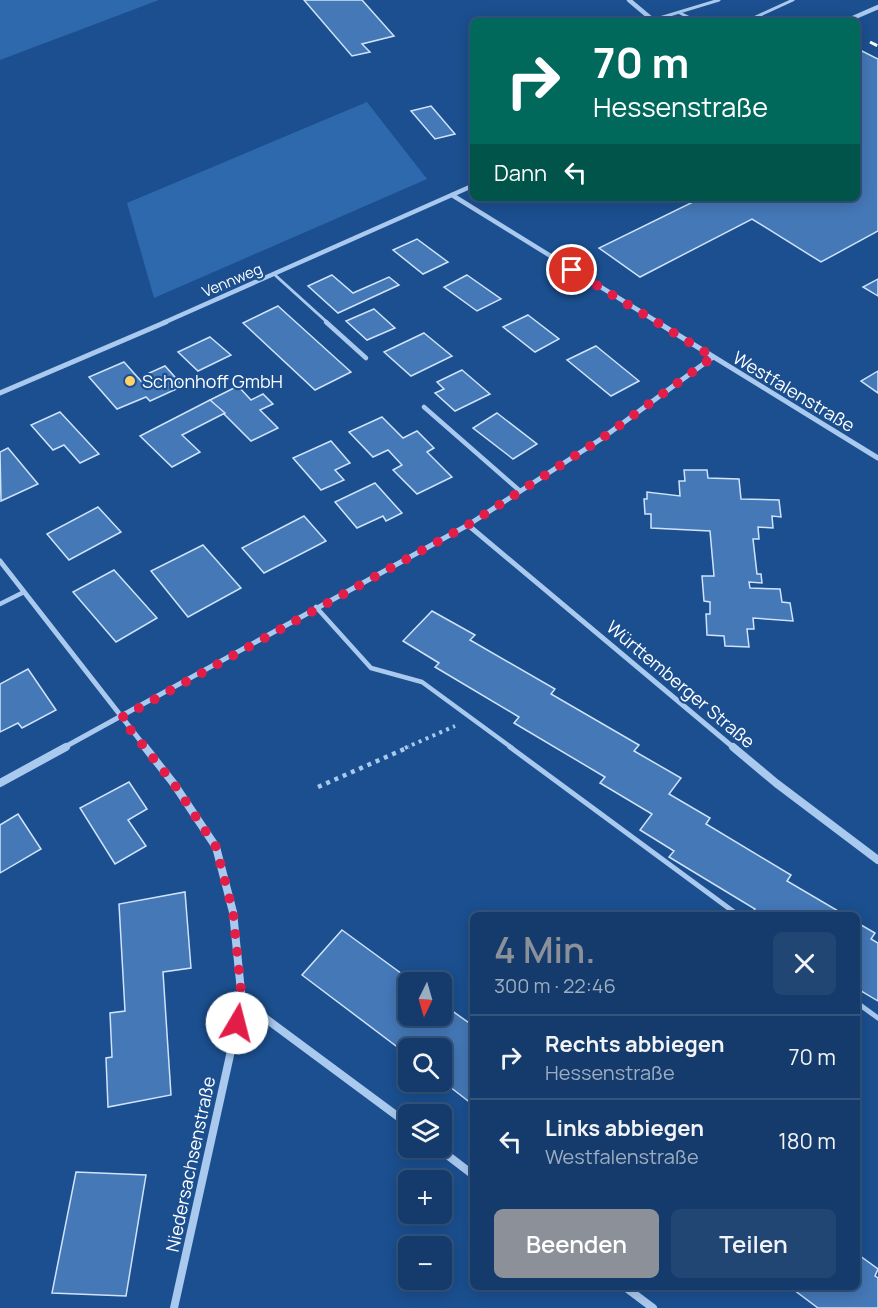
<!DOCTYPE html>
<html lang="de">
<meta charset="utf-8">
<style>
body{margin:0;font-family:Manrope,sans-serif;background:#214673;color:#f1f3f6;height:100vh;display:flex;flex-direction:column;font-size:22px;white-space:nowrap}
*{box-sizing:border-box;margin:0}
p{font-size:20px;color:#9dadc1}
.icon{flex:none;width:33px;height:33px;fill:none;stroke:currentColor;stroke-width:2;stroke-linecap:round;stroke-linejoin:round}
.map{position:relative;flex:1;overflow:hidden}
.side{position:absolute;left:470px;top:912px;width:390px;height:378px;display:flex;flex-direction:column;background:#143b6b;border-radius:9px;box-shadow:0 3px 15px #0003,0 0 0 2px #33557e}
.side>*{flex:none}
.top-card{position:absolute;left:470px;top:18px;width:390px;height:183px;border-radius:9px;box-shadow:0 3px 15px #0003,0 0 0 2px #33557e;background:#00695c;color:#fff;overflow:hidden}
.needle{width:39px;rotate:185deg}
.buttons{position:absolute;left:398px;top:972px;display:grid;gap:12px}
.buttons a{display:grid;place-items:center;width:54px;height:54px;border-radius:9px;background:#143b6b;box-shadow:0 3px 15px #0003,0 0 0 2px #33557e;font-size:30px}
.pin{position:absolute;display:grid;place-items:center;width:51px;height:51px;color:#fff;margin:-26px;border:3px solid #fff;border-radius:50%;box-shadow:0 2px 6px #0007}
.me{position:absolute;width:66px;margin:-33px;rotate:8deg;stroke-linejoin:round;filter:drop-shadow(0 0 4px #0008)}
.turn{display:flex;align-items:center;gap:21px;height:126px;padding:0 24px;font-size:27px}
.turn .icon{width:78px;height:78px;stroke-width:2.5}
.turn b{display:block;font-size:42px;line-height:51px}
.then{display:flex;align-items:center;height:57px;padding:0 24px;background:#0003;gap:12px;font-size:22px}
.round{display:grid;place-items:center;flex:none;width:63px;height:63px;border-radius:9px;background:#214673}
.headline{display:flex;align-items:center;justify-content:space-between;height:102px;padding:0 24px}
h1{font-size:36px;font-weight:600;line-height:45px;color:#8c9099}
.action{display:flex;gap:12px;margin-top:auto;padding:12px 24px}
.action a{flex:1;height:69px;border-radius:9px;background:#8c9099;color:#fff;font-size:24px;font-weight:600;line-height:69px;text-align:center}
.action a+a{background:#214673;color:#f1f3f6}
ul{padding:0;list-style:none}
li{display:flex;align-items:center;gap:18px;height:84px;padding:0 24px;border-top:2px solid #33557e}
li div{flex:1}
li b{display:block;font-size:22px}
li em{font-style:normal}
.map>svg:first-child{display:block}
.green{fill:#2e69ad}
.building{fill:#4478b7;stroke:#cfe3fa;stroke-width:1.5}
.lines{fill:none;stroke-linecap:round;stroke-linejoin:round}
.path-far1{stroke:#a9c9ee;stroke-width:4;stroke-dasharray:3 4.5;stroke-linecap:butt}
.path{stroke:#a9c9ee;stroke-width:4.5;stroke-dasharray:4 5;stroke-linecap:butt}
.service-far2{stroke:#a9c9ee;stroke-width:3}
.service-far1{stroke:#a9c9ee;stroke-width:4.5}
.service{stroke:#a9c9ee;stroke-width:5}
.minor-far2{stroke:#a9c9ee;stroke-width:4.5}
.minor-far1{stroke:#a9c9ee;stroke-width:5}
.minor{stroke:#a9c9ee;stroke-width:8}
.rail{stroke:#fff;stroke-width:3;stroke-dasharray:8 3;stroke-linecap:butt}
.route{stroke:#e11d48;stroke-width:10;stroke-dasharray:0 18}
.poi-dot{fill:#ffd166;stroke:#1b4f8f;stroke-width:2}
.labels{text-anchor:middle;dominant-baseline:central;stroke-width:4.5;stroke-linejoin:round;paint-order:stroke}
.far-street-label{font-size:15px;fill:#fff;stroke:#1b4f8f}
.poi-label{font-size:18px;fill:#fff;stroke:#1b4f8f;text-anchor:start}
.street-label{font-size:18px;fill:#fff;stroke:#1b4f8f}
</style>
<div class="map">
<svg width="878" height="1308" viewBox="0 0 878 1308">
<rect width="100%" height="100%" fill="#1b4f8f"/>
<g class="green">
<path d="M0,0H159L0,60Z"/>
<path d="M367,102L427,179L154,298L127,203Z"/>
</g>
<g class="building">
<path d="M304,0H362L394,36L362,44L370,52L352,56Z"/>
<path d="M856,48L878,59V231L821,262L752,219L640,277L599,248L701,198H856Z"/>
<path d="M431,106L455,134L435,139L411,111Z"/>
<path d="M417,239L448,262L423,274L393,250Z"/>
<path d="M332,275L353,293L389,277L399,285L338,313L308,286Z"/>
<path d="M467,275L501,299L477,311L444,287Z"/>
<path d="M878,279V296L863,287Z"/>
<path d="M278,306L351,372L315,390L243,323Z"/>
<path d="M374,309L395,328L367,340L346,321Z"/>
<path d="M528,315L559,339L535,352L503,327Z"/>
<path d="M424,333L452,356L411,376L384,352Z"/>
<path d="M210,337L231,355L198,371L178,352Z"/>
<path d="M596,346L639,381L611,396L567,360Z"/>
<path d="M124,362L141,381L150,377L147,374L165,366L183,386L150,401L146,397L117,409L89,377Z"/>
<path d="M462,370L490,394L455,411L435,393L444,389L437,382Z"/>
<path d="M878,371V393L861,381Z"/>
<path d="M238,386L251,400L263,394L273,404L260,410L278,428L251,441L210,400Z"/>
<path d="M210,400L225,413L182,435L200,452L172,467L140,436Z"/>
<path d="M60,412L99,454L80,463L64,445L53,450L31,425Z"/>
<path d="M497,413L537,444L513,459L473,428Z"/>
<path d="M382,417L403,438L417,431L434,448L427,452L452,477L417,494L393,470L402,465L388,450L373,457L349,432Z"/>
<path d="M331,441L350,463L335,470L344,480L321,490L293,458Z"/>
<path d="M8,448L38,484L1,501L0,452Z"/>
<path d="M684,470H707L708,478L739,479L741,499L779,500L781,517L772,516L773,528L758,527L759,539H753L757,574H761L762,583L749,582L750,588L780,589L782,602L790,603L793,621L753,618L754,629H747L749,647L725,646L724,636L707,635L706,614H710V602L704,601L702,576H714L710,531L651,528V514H645L644,499H647V492L680,496L679,481H685Z"/>
<path d="M375,483L402,513L386,521L383,516L357,528L335,502Z"/>
<path d="M98,507L121,532L69,560L47,534Z"/>
<path d="M304,516L326,541L264,573L242,548Z"/>
<path d="M203,545L241,588L188,617L151,571Z"/>
<path d="M114,570L157,618L116,642L73,592Z"/>
<path d="M432,611L475,635L470,640L555,689L551,694L639,745L634,751L681,778L669,794L710,818L706,824L791,875L787,881L845,915H751L755,909L669,857L674,851L640,830L652,814L600,783L605,777L514,723L519,717L435,667L439,663L403,641Z"/>
<path d="M28,669L56,710L22,728L18,723L0,732V684Z"/>
<path d="M129,782L147,809L128,820L146,846L115,864L80,808Z"/>
<path d="M18,814L41,849L0,873V825Z"/>
<path d="M185,892L191,968L163,972L171,1095L108,1107L106,1058L112,1057L110,1013L125,1011L119,904Z"/>
<path d="M856,922L875,933L871,939L878,943V1001L856,988Z"/>
<path d="M342,930L413,982H408V1016H441V1003L472,1025V1104L441,1080V1048H408V1055L302,975Z"/>
<path d="M76,1172L146,1175L126,1296L52,1293Z"/>
<path d="M856,1253L878,1269L875,1276L878,1278V1308H818L790,1287H856Z"/>
</g>
<g class="lines">
<path class="path-far1" d="M405,748L455,726"/>
<path class="path" d="M318,787L409,747"/>
<g class="service-far2">
<path d="M680,13L696,21"/>
<path d="M653,20L719,0"/>
<path d="M747,21L793,0"/>
<path d="M275,275L328,323"/>
</g>
<g class="service-far1">
<path d="M326,322L366,358"/>
<path d="M424,407L520,491"/>
<path d="M0,604L24,592"/>
<path d="M316,607L371,668L422,682L512,748"/>
</g>
<g class="service">
<path d="M510,747L738,915"/>
<path d="M856,1002L878,1018"/>
</g>
<g class="minor-far2">
<path d="M629,0L654,21"/>
<path d="M846,21L878,7"/>
<path d="M452,195L659,323"/>
<path d="M163,323L472,186"/>
</g>
<g class="minor-far1">
<path d="M657,322L878,458"/>
<path d="M0,393L166,322"/>
<path d="M468,525L734,748"/>
<path d="M0,561L146,748"/>
<path d="M63,748L468,525L601,439L713,357"/>
</g>
<g class="minor">
<path d="M145,747L174,784L216,847L233,912L242,1001L174,1308"/>
<path d="M733,747L776,783L878,860"/>
<path d="M0,783L66,747"/>
<path d="M242,1001L408,1124"/>
<path d="M438,1148L472,1174"/>
<path d="M625,1287L653,1308"/>
</g>
<path class="rail" d="M870,42L878,46"/>
</g>
<g class="lines">
<path class="route" d="M237,1023L242,1001L233,912L216,847L174,784L121,718L468,525L601,439L713,357L572,270"/>
</g>
<circle class="poi-dot" cx="130" cy="381" r="6"/>
<g class="labels">
<g class="far-street-label">
<text transform="translate(232 280) rotate(-23)">Vennweg</text>
</g>
<g class="poi-label">
<text x="142" y="381">Schonhoff GmbH</text>
</g>
<g class="street-label">
<text transform="translate(794 391) rotate(31)">Westfalenstraße</text>
<text transform="translate(681 684) rotate(40)">Württemberger Straße</text>
<text transform="translate(190 1164) rotate(-78)">Niedersachsenstraße</text>
</g>
</g>
</svg>
<div class="buttons">
<a><svg class="needle" viewBox="-14 -14 28 28"><path d="M0-13l5 13h-10z" fill="#e53935"/><path d="M0 13l5-13h-10z" fill="#9dadc1"/></svg></a>
<a><svg class="icon" aria-label="search" viewBox="0 0 24 24"><circle cx="10" cy="10" r="6"/><path d="M15 15l6 6"/></svg></a>
<a><svg class="icon" aria-label="layers" viewBox="0 0 24 24"><path d="M12 4l9 5-9 5-9-5zM3 14l9 5 9-5"/></svg></a>
<a>+</a>
<a>−</a>
</div>
<div class="pin" style="left:572px;top:270px;background:#d93025"><svg class="icon" aria-label="arrive" viewBox="0 0 24 24"><path d="M6 21V4h12l-3 4 3 4H6"/></svg></div>
<svg class="me" style="left:237px;top:1023px" viewBox="-20 -20 40 40"><circle r="19" fill="#fff"/><path d="M0-13L10 11 0 6-10 11z" fill="#e11d48"/></svg>
<div class="top-card">
<div class="turn"><svg class="icon" aria-label="right" viewBox="0 0 24 24"><path d="M7 20v-9h11M14 6l5 5-5 5"/></svg><div><b>70 m</b>Hessenstraße</div></div>
<div class="then">Dann<svg class="icon" aria-label="left" viewBox="0 0 24 24"><path d="M17 20v-9H6M10 6l-5 5 5 5"/></svg></div>
</div>
<section class="side">
<div class="headline"><div><h1>4 Min.</h1><p>300 m · 22:46</p></div><a class="round"><svg class="icon" aria-label="close" viewBox="0 0 24 24"><path d="M6 6l12 12M18 6L6 18"/></svg></a></div>
<ul>
<li><svg class="icon" aria-label="right" viewBox="0 0 24 24"><path d="M7 20v-9h11M14 6l5 5-5 5"/></svg><div><b>Rechts abbiegen</b><p>Hessenstraße</p></div><em>70 m</em></li>
<li><svg class="icon" aria-label="left" viewBox="0 0 24 24"><path d="M17 20v-9H6M10 6l-5 5 5 5"/></svg><div><b>Links abbiegen</b><p>Westfalenstraße</p></div><em>180 m</em></li>
</ul>
<div class="action"><a>Beenden</a><a>Teilen</a></div>
</section>
</div>
